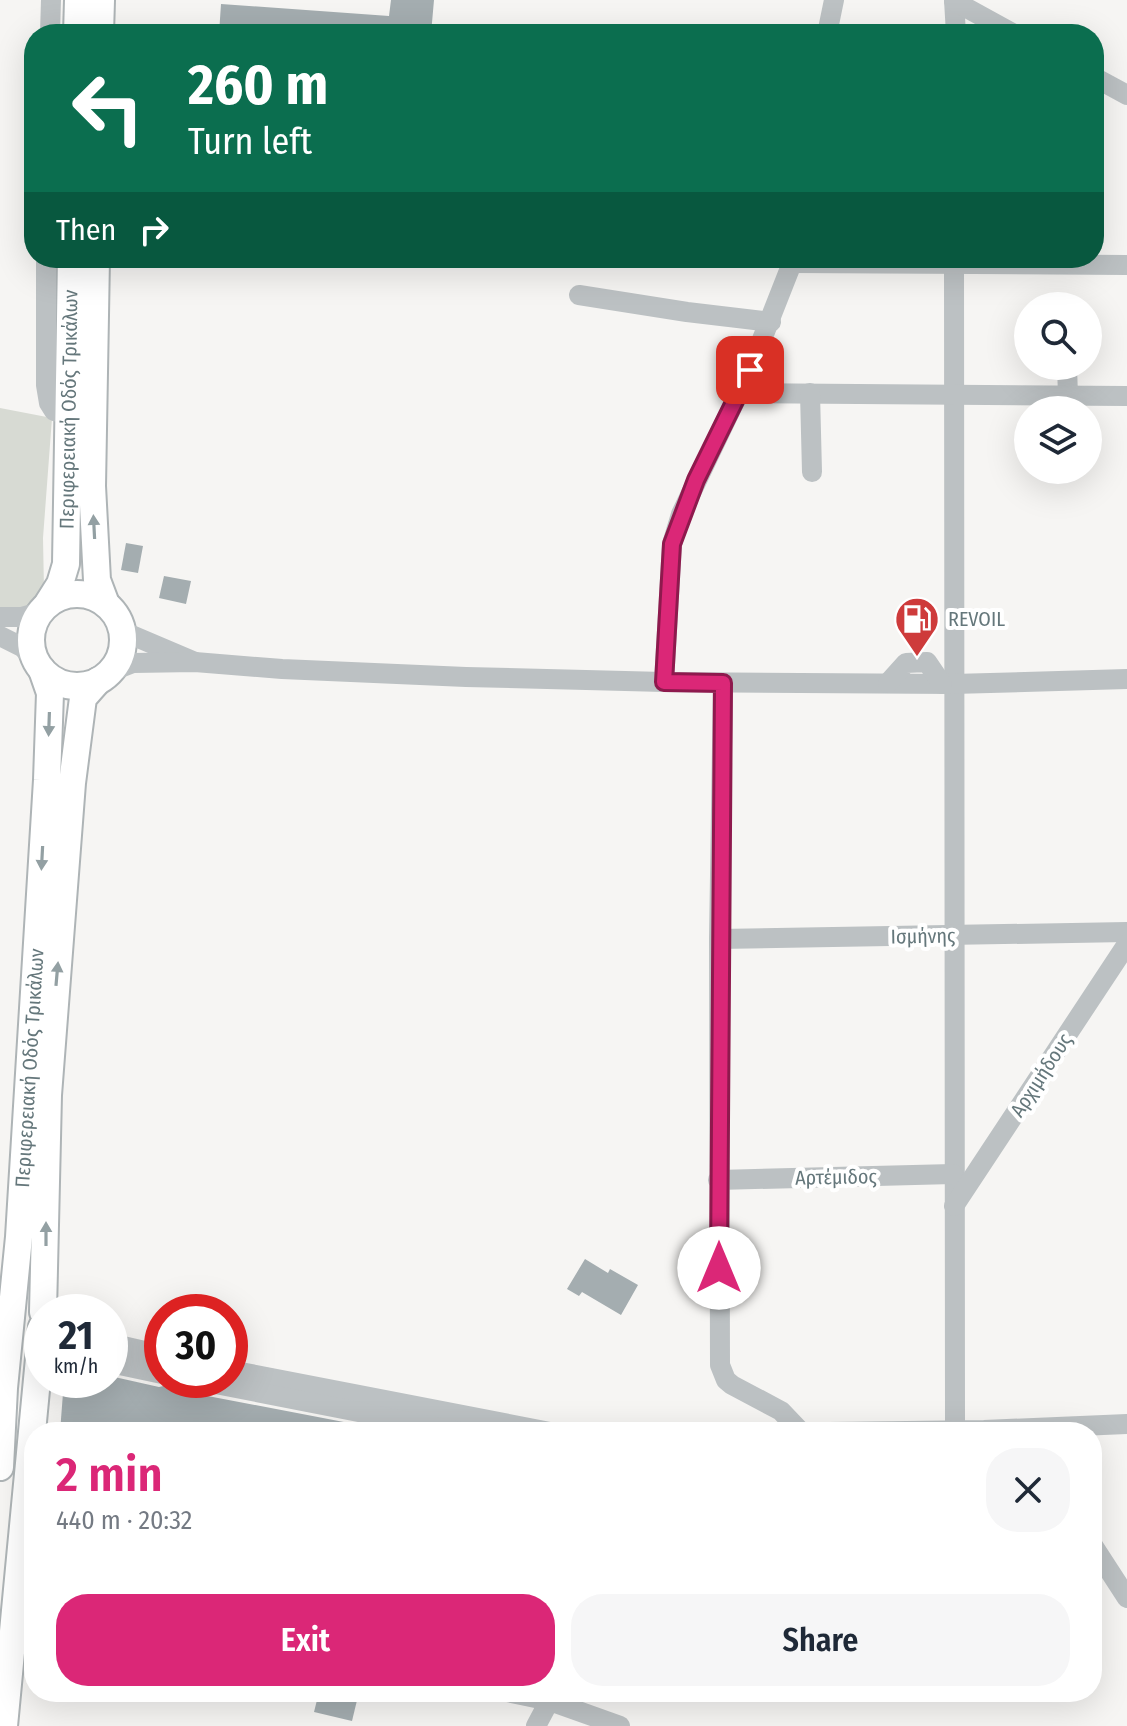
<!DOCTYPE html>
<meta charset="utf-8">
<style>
body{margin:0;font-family:"Fira Sans Condensed",sans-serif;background:#f6f6f7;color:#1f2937;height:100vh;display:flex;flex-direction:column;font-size:30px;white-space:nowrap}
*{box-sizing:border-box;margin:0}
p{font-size:26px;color:#747a83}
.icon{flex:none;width:44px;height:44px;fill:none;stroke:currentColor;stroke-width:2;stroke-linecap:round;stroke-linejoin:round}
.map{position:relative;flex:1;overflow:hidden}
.sheet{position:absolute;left:24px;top:1422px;width:1078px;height:280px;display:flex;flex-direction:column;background:#fff;border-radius:32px;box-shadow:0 8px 32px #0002}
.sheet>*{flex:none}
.banner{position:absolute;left:24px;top:24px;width:1080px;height:244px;border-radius:32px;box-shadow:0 8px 32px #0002;background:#0b6e4f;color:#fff;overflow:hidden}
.tools{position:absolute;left:1014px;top:292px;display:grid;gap:16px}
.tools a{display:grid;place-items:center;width:88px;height:88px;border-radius:50%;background:#fff;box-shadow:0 8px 32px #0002;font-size:40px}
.speed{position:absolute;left:24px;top:1294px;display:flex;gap:16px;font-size:40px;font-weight:700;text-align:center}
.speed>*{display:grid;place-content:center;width:104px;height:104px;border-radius:50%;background:#fff;box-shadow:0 8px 32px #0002;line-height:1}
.speed small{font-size:20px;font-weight:400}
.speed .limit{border:12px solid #d22;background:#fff;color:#111}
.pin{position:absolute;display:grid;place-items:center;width:68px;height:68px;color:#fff;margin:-34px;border-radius:16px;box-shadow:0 4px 12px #0006}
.me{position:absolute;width:88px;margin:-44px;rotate:0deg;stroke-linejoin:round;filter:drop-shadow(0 0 6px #0008)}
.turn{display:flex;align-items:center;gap:28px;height:168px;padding:0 32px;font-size:36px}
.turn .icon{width:104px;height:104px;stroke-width:2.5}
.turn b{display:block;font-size:56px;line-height:68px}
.then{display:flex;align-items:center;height:76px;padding:0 32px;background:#0003;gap:16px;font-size:30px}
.round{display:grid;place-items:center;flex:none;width:84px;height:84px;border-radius:32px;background:#f6f6f7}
.overview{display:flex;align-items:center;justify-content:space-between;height:136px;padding:0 32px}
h1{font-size:48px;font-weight:600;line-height:60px;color:#db2777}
.button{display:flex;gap:16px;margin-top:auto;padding:16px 32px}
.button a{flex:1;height:92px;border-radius:32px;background:#db2777;color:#fff;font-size:32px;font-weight:600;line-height:92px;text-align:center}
.button a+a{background:#f6f6f7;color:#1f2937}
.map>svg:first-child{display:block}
.green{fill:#d7dad3}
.building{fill:#a4adb0}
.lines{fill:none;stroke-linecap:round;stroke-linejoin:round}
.major-casing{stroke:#aeb4b6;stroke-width:30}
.minor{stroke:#bcc1c3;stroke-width:20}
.major{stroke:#fff;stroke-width:26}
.oneway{fill:#93a0a3}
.route-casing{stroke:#8e194d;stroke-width:20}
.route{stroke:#db2777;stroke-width:14}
.labels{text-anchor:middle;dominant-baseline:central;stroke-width:8;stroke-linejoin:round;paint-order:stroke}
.street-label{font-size:20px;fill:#65777b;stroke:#fff}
.poi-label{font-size:20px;fill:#65777b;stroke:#fff;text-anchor:start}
</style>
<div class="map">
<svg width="1127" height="1726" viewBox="0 0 1127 1726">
<rect width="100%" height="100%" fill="#f6f5f3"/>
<path class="green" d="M0,408L52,418L43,538L44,590L39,602L17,614L0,610Z"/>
<g class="building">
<path d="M391,0H434L431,34H219L221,4L389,16Z"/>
<path d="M126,543L143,546L138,573L121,570Z"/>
<path d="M164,576L191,581L186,604L159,598Z"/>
<path d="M585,1259L608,1273L610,1269L638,1285L621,1315L582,1292L579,1296L567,1289Z"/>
<path d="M110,1376L159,1387L168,1385L185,1388L192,1393L375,1428V1432H60L64,1380H110Z"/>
<path d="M319,1692H359L352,1721L314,1712Z"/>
</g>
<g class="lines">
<g class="major-casing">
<g id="major">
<path d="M77,34L78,0"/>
<path d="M100,34L101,0"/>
<path d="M96,258L92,486L97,580L106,604"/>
<circle cx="77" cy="640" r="46"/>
<path id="s1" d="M48,603L60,584L66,564L71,258"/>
<path d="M43,1312L48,1095L72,783L83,698L98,681"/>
<path id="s2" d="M0,1467L4,1388L19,1237L47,780L50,693L42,670"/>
<path d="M4,1726L42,1327"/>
</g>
</g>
<g class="minor">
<path d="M954,0L956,34"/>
<path d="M954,1L1014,34"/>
<path d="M50,34L51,0"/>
<path d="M827,34L834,0"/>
<path d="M1094,77L1127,95"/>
<path d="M46,258V385L49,403L54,411L67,414"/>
<path d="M954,258L955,1431"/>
<path d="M793,263L1127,265"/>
<path d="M579,295L687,312L771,322"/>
<path d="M1067,366L1068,396"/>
<path d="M739,393L1127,396"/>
<path d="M810,393L812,472"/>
<path d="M0,617H22L40,612"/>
<path d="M122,631L195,662"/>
<path d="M0,636L22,647L35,660"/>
<path d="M110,672L133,663L195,662L282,669L466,677L664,682L953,684L1127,679"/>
<path d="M664,682L672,544L681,514L750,370L794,258"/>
<path d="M723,683L719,939L720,1365L726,1380L732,1385L781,1411L801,1432"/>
<path d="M888,683L906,663L927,662L942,684"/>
<path d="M719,939L1127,932"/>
<path d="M718,1180L953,1174"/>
<path d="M954,1206L1127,944"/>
<path d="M110,1343L162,1355"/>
<path d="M110,1363L162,1374"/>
<path d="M230,1370L550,1432"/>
<path d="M195,1380L461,1432"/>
<path d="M829,1432L984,1430L1127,1424"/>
<path d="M1092,1544L1127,1598"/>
<path d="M17,1603L34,1606"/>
<path d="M507,1692L550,1701L620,1726"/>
<path d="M536,1726L554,1692"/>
</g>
<use href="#major" class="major"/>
</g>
<defs><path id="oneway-solid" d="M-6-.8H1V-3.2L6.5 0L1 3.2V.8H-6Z" transform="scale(2)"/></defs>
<g class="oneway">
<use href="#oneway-solid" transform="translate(94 527) rotate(-93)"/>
<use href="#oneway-solid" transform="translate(49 724) rotate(92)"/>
<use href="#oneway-solid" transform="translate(42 858) rotate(93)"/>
<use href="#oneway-solid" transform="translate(57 974) rotate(-85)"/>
<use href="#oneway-solid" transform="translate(46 1234) rotate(-90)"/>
</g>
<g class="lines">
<g class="route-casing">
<path id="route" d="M719,1268L723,683L664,682L672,544L696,480L750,370"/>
</g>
<use href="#route" class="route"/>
</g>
<defs>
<g id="fuel-pin" transform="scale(2.3)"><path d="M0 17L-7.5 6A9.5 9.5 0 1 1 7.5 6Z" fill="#ce3b3b" stroke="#fff"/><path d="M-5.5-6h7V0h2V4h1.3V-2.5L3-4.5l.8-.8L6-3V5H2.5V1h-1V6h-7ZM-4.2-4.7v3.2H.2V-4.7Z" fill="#fff"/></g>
</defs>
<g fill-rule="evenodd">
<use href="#fuel-pin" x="917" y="619"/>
</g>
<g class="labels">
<g class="street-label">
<text stroke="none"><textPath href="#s1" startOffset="198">Περιφερειακή Οδός Τρικάλων</textPath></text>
<text transform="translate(923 936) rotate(-1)">Ισμήνης</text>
<text stroke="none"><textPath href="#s2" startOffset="400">Περιφερειακή Οδός Τρικάλων</textPath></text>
<text transform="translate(1041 1075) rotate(-57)">Αρχιμήδους</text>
<text transform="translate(836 1177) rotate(-1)">Αρτέμιδος</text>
</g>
<g class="poi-label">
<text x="948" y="619">REVOIL</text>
</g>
</g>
</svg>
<div class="tools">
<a><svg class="icon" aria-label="search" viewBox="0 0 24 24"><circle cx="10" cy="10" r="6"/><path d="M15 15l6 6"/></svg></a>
<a><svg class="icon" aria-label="layers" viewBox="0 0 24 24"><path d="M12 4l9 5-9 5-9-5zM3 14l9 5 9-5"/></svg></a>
</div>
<div class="speed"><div>21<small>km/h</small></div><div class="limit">30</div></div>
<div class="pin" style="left:750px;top:370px;background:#d93025"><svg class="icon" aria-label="arrive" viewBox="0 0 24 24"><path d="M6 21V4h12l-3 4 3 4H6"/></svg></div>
<svg class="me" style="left:719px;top:1268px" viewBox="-20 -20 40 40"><circle r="19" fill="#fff"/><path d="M0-13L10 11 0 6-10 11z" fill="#db2777"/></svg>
<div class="banner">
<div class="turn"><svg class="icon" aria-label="left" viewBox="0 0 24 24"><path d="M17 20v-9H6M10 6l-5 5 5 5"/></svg><div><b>260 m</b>Turn left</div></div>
<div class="then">Then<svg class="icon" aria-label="right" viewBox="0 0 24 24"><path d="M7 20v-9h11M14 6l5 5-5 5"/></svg></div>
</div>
<section class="sheet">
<div class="overview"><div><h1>2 min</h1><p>440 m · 20:32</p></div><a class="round"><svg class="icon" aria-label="close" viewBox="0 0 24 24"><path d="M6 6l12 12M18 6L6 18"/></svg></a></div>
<div class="button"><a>Exit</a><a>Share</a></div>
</section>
</div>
